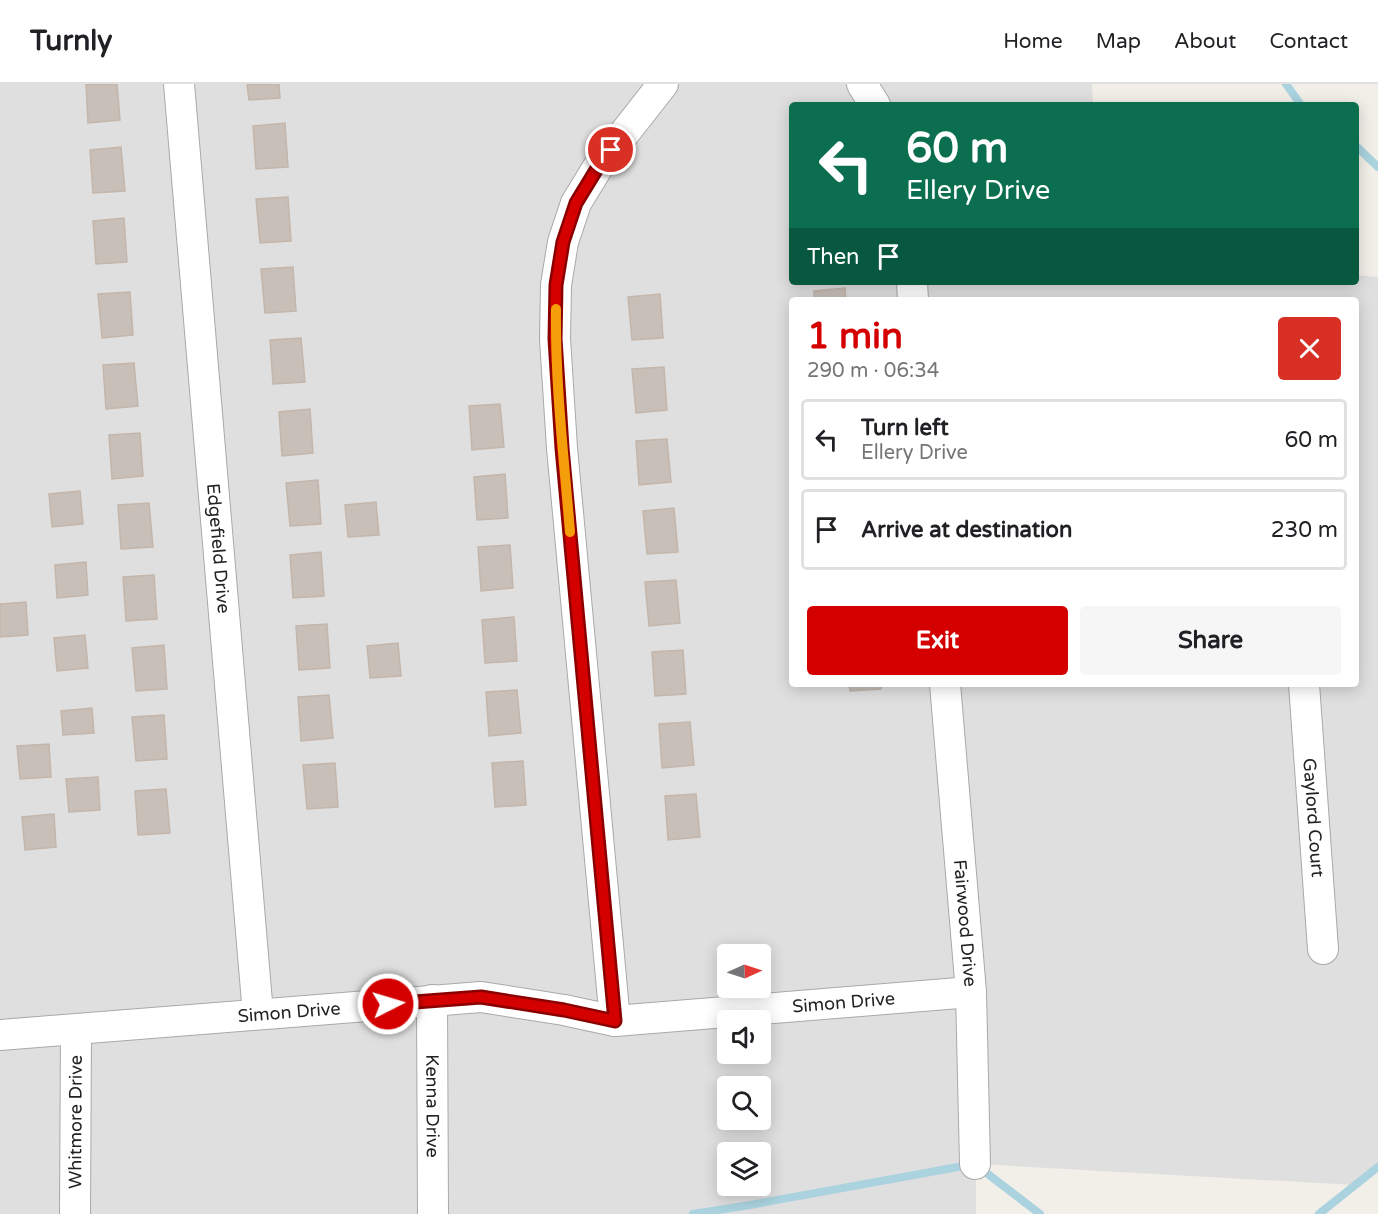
<!DOCTYPE html>
<meta charset="utf-8">
<style>
body{margin:0;font-family:"Varela Round",sans-serif;background:#f6f6f6;color:#202124;height:100vh;display:flex;flex-direction:column;font-size:22px;white-space:nowrap}
*{box-sizing:border-box;margin:0}
p{font-size:20px;color:#757577}
.icon{flex:none;width:33px;height:33px;fill:none;stroke:currentColor;stroke-width:2;stroke-linecap:round;stroke-linejoin:round}
.map{position:relative;flex:1;overflow:hidden}
.sheet{position:absolute;left:789px;top:213px;width:570px;height:390px;display:flex;flex-direction:column;background:#fff;border-radius:6px;box-shadow:0 3px 15px #0003}
.sheet>*{flex:none}
.guide{position:absolute;left:789px;top:18px;width:570px;height:183px;border-radius:6px;box-shadow:0 3px 15px #0003;background:#0b6e4f;color:#fff;overflow:hidden}
.needle{width:39px;rotate:87deg}
.tools{position:absolute;left:717px;top:860px;display:grid;gap:12px}
.tools a{display:grid;place-items:center;width:54px;height:54px;border-radius:6px;background:#fff;box-shadow:0 3px 15px #0003;font-size:30px}
.pin{position:absolute;display:grid;place-items:center;width:51px;height:51px;color:#fff;margin:-26px;border:3px solid #fff;border-radius:50%;box-shadow:0 2px 6px #0007}
.me{position:absolute;width:66px;margin:-33px;rotate:85deg;stroke-linejoin:round;filter:drop-shadow(0 0 4px #0008)}
.turn{display:flex;align-items:center;gap:21px;height:126px;padding:0 18px;font-size:27px}
.turn .icon{width:78px;height:78px;stroke-width:2.5}
.turn b{display:block;font-size:42px;line-height:51px}
.then{display:flex;align-items:center;height:57px;padding:0 18px;background:#0003;gap:12px;font-size:22px}
.round{display:grid;place-items:center;flex:none;width:63px;height:63px;border-radius:6px;background:#f6f6f6}
.summary{display:flex;align-items:center;justify-content:space-between;height:102px;padding:0 18px}
h1{font-size:36px;font-weight:700;line-height:45px;color:#d40000}
.action{display:flex;gap:12px;margin-top:auto;padding:12px 18px}
.action a{flex:1;height:69px;border-radius:6px;background:#d40000;color:#fff;font-size:24px;font-weight:700;line-height:69px;text-align:center}
.action a+a{background:#f6f6f6;color:#202124}
ul{padding:0;list-style:none}
li{display:flex;align-items:center;gap:18px;height:81px;margin:0 12px 9px;padding:0 6px;border:3px solid #e0e0e0;border-radius:6px}
li div{flex:1}
li b{display:block;font-size:22px}
li em{font-style:normal}
header{display:flex;align-items:center;gap:36px;box-sizing:border-box;height:84px;padding:0 30px;background:#fff;border-bottom:2px solid #e0e0e0}
header strong{font-size:28px}
nav{display:flex;gap:33px;margin-inline-start:auto;font-size:21px}
.map>svg:first-child{display:block}
.residential{fill:#e0dfdf;fill-rule:evenodd}
.lines{fill:none;stroke-linecap:round;stroke-linejoin:round}
.stream{stroke:#aad3df;stroke-width:8}
.building{fill:#c7bfb8;stroke:#c4b6ab;stroke-width:1.5}
.street-casing{stroke:#a9a9a9;stroke-width:32}
.street{stroke:#fff;stroke-width:30}
.route-casing{stroke:#8a0000;stroke-width:15}
.route{stroke:#d40000;stroke-width:10}
.slow{stroke:#f59e0b;stroke-width:10}
.labels{text-anchor:middle;dominant-baseline:central;stroke-width:4.5;stroke-linejoin:round;paint-order:stroke}
.street-label{font-size:18px;fill:#222;stroke:#fff}
</style>
<header>
<strong>Turnly</strong>
<nav><a>Home</a><a>Map</a><a>About</a><a>Contact</a></nav>
</header>
<div class="map">
<svg width="1378" height="1130" viewBox="0 0 1378 1130">
<rect width="100%" height="100%" fill="#f2efe9"/>
<path class="residential" d="M0,0H1092L1093,21H792V198H1356V191L1378,193V1083L1355,1101L976,1080V1130H0ZM792,216H1356V600H792ZM728,870H760V903H728ZM728,936H760V969H728ZM728,1002H760V1035H728ZM728,1068H760V1101H728Z"/>
<g class="lines">
<g class="stream">
<path d="M1286,0L1301,21"/>
<path d="M1356,62L1378,83"/>
<path d="M980,1084L1040,1130"/>
<path d="M693,1130L750,1121L969,1081"/>
<path d="M1319,1130L1378,1083"/>
</g>
</g>
<g class="building">
<path d="M86,0H117L120,36L88,39Z"/>
<path d="M247,0H279L280,14L249,16Z"/>
<path d="M285,39L288,83L256,85L253,42Z"/>
<path d="M121,63L125,107L93,109L90,66Z"/>
<path d="M288,113L291,157L260,159L256,115Z"/>
<path d="M124,134L127,178L96,180L93,137Z"/>
<path d="M293,183L296,227L265,229L261,185Z"/>
<path d="M845,204L846,216H814V207Z"/>
<path d="M130,208L133,251L102,254L98,210Z"/>
<path d="M660,210L663,254L632,256L628,213Z"/>
<path d="M301,254L305,298L273,300L270,256Z"/>
<path d="M134,279L138,322L106,325L103,281Z"/>
<path d="M664,283L667,326L636,329L632,285Z"/>
<path d="M500,320L504,363L472,366L469,322Z"/>
<path d="M310,325L313,369L282,372L279,328Z"/>
<path d="M140,349L143,392L112,395L109,351Z"/>
<path d="M667,355L671,398L639,401L636,357Z"/>
<path d="M505,390L508,434L477,436L474,393Z"/>
<path d="M318,396L321,440L290,442L286,399Z"/>
<path d="M80,407L83,440L52,443L49,410Z"/>
<path d="M376,418L379,451L348,453L345,421Z"/>
<path d="M149,419L153,463L121,465L118,421Z"/>
<path d="M674,424L678,468L647,470L643,427Z"/>
<path d="M510,461L513,504L481,507L478,463Z"/>
<path d="M321,468L324,512L293,514L290,471Z"/>
<path d="M86,478L88,511L57,514L55,481Z"/>
<path d="M154,491L157,535L126,537L123,493Z"/>
<path d="M676,496L680,539L649,542L645,498Z"/>
<path d="M26,518L28,551L0,553V520Z"/>
<path d="M514,533L517,577L485,579L482,536Z"/>
<path d="M327,540L330,584L299,586L296,542Z"/>
<path d="M85,551L88,584L57,587L54,554Z"/>
<path d="M398,559L401,592L370,594L367,562Z"/>
<path d="M164,561L167,605L136,607L132,564Z"/>
<path d="M683,566L686,610L655,612L652,568Z"/>
<path d="M849,600H881V605L850,607Z"/>
<path d="M517,606L521,649L489,652L486,608Z"/>
<path d="M329,611L333,654L301,657L298,613Z"/>
<path d="M92,624L94,649L63,651L61,627Z"/>
<path d="M164,631L167,675L136,677L132,633Z"/>
<path d="M690,638L694,681L662,684L659,640Z"/>
<path d="M49,660L51,693L20,695L17,662Z"/>
<path d="M523,677L526,721L495,723L492,679Z"/>
<path d="M335,679L338,723L307,725L303,681Z"/>
<path d="M98,693L100,726L69,728L66,695Z"/>
<path d="M166,705L170,749L138,751L135,707Z"/>
<path d="M696,710L700,753L668,756L665,712Z"/>
<path d="M54,730L56,763L25,766L22,733Z"/>
</g>
<g class="lines">
<g class="street-casing">
<g id="street">
<path id="s1" d="M179,0L258,930"/>
<path d="M862,0L875,21"/>
<path d="M912,198L913,216"/>
<path id="s2" d="M945,600L971,908L975,1080"/>
<path id="s3" d="M1304,600L1323,865"/>
<path id="s4" d="M432,916L433,1130"/>
<path d="M615,937L562,364L555,255L556,201L563,158L576,119L598,83L663,0"/>
<path id="s5" d="M0,951L481,913L564,926L615,937L971,908"/>
<path id="s6" d="M75,1130L76,946"/>
</g>
</g>
<use href="#street" class="street"/>
</g>
<g class="lines">
<g class="route-casing">
<path id="route" d="M388,920L481,913L564,926L615,937L562,364L555,255L556,201L563,158L576,119L598,83L611,66"/>
</g>
<use href="#route" class="route"/>
<path class="slow" d="M556,225C555,300 564,374 570,448"/>
</g>
<g class="labels">
<g class="street-label">
<text stroke="none"><textPath href="#s1" startOffset="466">Edgefield Drive</textPath></text>
<text stroke="none"><textPath href="#s3" startOffset="134">Gaylord Court</textPath></text>
<text stroke="none"><textPath href="#s2" startOffset="240">Fairwood Drive</textPath></text>
<text stroke="none"><textPath href="#s5" startOffset="848">Simon Drive</textPath></text>
<text stroke="none"><textPath href="#s5" startOffset="290">Simon Drive</textPath></text>
<text stroke="none"><textPath href="#s4" startOffset="106">Kenna Drive</textPath></text>
<text stroke="none"><textPath href="#s6" startOffset="92">Whitmore Drive</textPath></text>
</g>
</g>
</svg>
<div class="tools">
<a><svg class="needle" viewBox="-14 -14 28 28"><path d="M0-13l5 13h-10z" fill="#e53935"/><path d="M0 13l5-13h-10z" fill="#757577"/></svg></a>
<a><svg class="icon" aria-label="sound" viewBox="0 0 24 24"><path d="M4 9h4l5-4v14l-5-4H4zM17 9q2 3 0 6"/></svg></a>
<a><svg class="icon" aria-label="search" viewBox="0 0 24 24"><circle cx="10" cy="10" r="6"/><path d="M15 15l6 6"/></svg></a>
<a><svg class="icon" aria-label="layers" viewBox="0 0 24 24"><path d="M12 4l9 5-9 5-9-5zM3 14l9 5 9-5"/></svg></a>
</div>
<div class="pin" style="left:611px;top:66px;background:#d93025"><svg class="icon" aria-label="arrive" viewBox="0 0 24 24"><path d="M6 21V4h12l-3 4 3 4H6"/></svg></div>
<svg class="me" style="left:388px;top:920px" viewBox="-20 -20 40 40"><circle r="17" fill="#d40000" stroke="#fff" stroke-width="3"/><path d="M0-11L8 9 0 5-8 9z" fill="#fff"/></svg>
<div class="guide">
<div class="turn"><svg class="icon" aria-label="left" viewBox="0 0 24 24"><path d="M17 20v-9H6M10 6l-5 5 5 5"/></svg><div><b>60 m</b>Ellery Drive</div></div>
<div class="then">Then<svg class="icon" aria-label="arrive" viewBox="0 0 24 24"><path d="M6 21V4h12l-3 4 3 4H6"/></svg></div>
</div>
<section class="sheet">
<div class="summary"><div><h1>1 min</h1><p>290 m · 06:34</p></div><a class="round" style="background:#d93025;color:#fff"><svg class="icon" aria-label="close" viewBox="0 0 24 24"><path d="M6 6l12 12M18 6L6 18"/></svg></a></div>
<ul>
<li><svg class="icon" aria-label="left" viewBox="0 0 24 24"><path d="M17 20v-9H6M10 6l-5 5 5 5"/></svg><div><b>Turn left</b><p>Ellery Drive</p></div><em>60 m</em></li>
<li><svg class="icon" aria-label="arrive" viewBox="0 0 24 24"><path d="M6 21V4h12l-3 4 3 4H6"/></svg><div><b>Arrive at destination</b></div><em>230 m</em></li>
</ul>
<div class="action"><a>Exit</a><a>Share</a></div>
</section>
</div>
